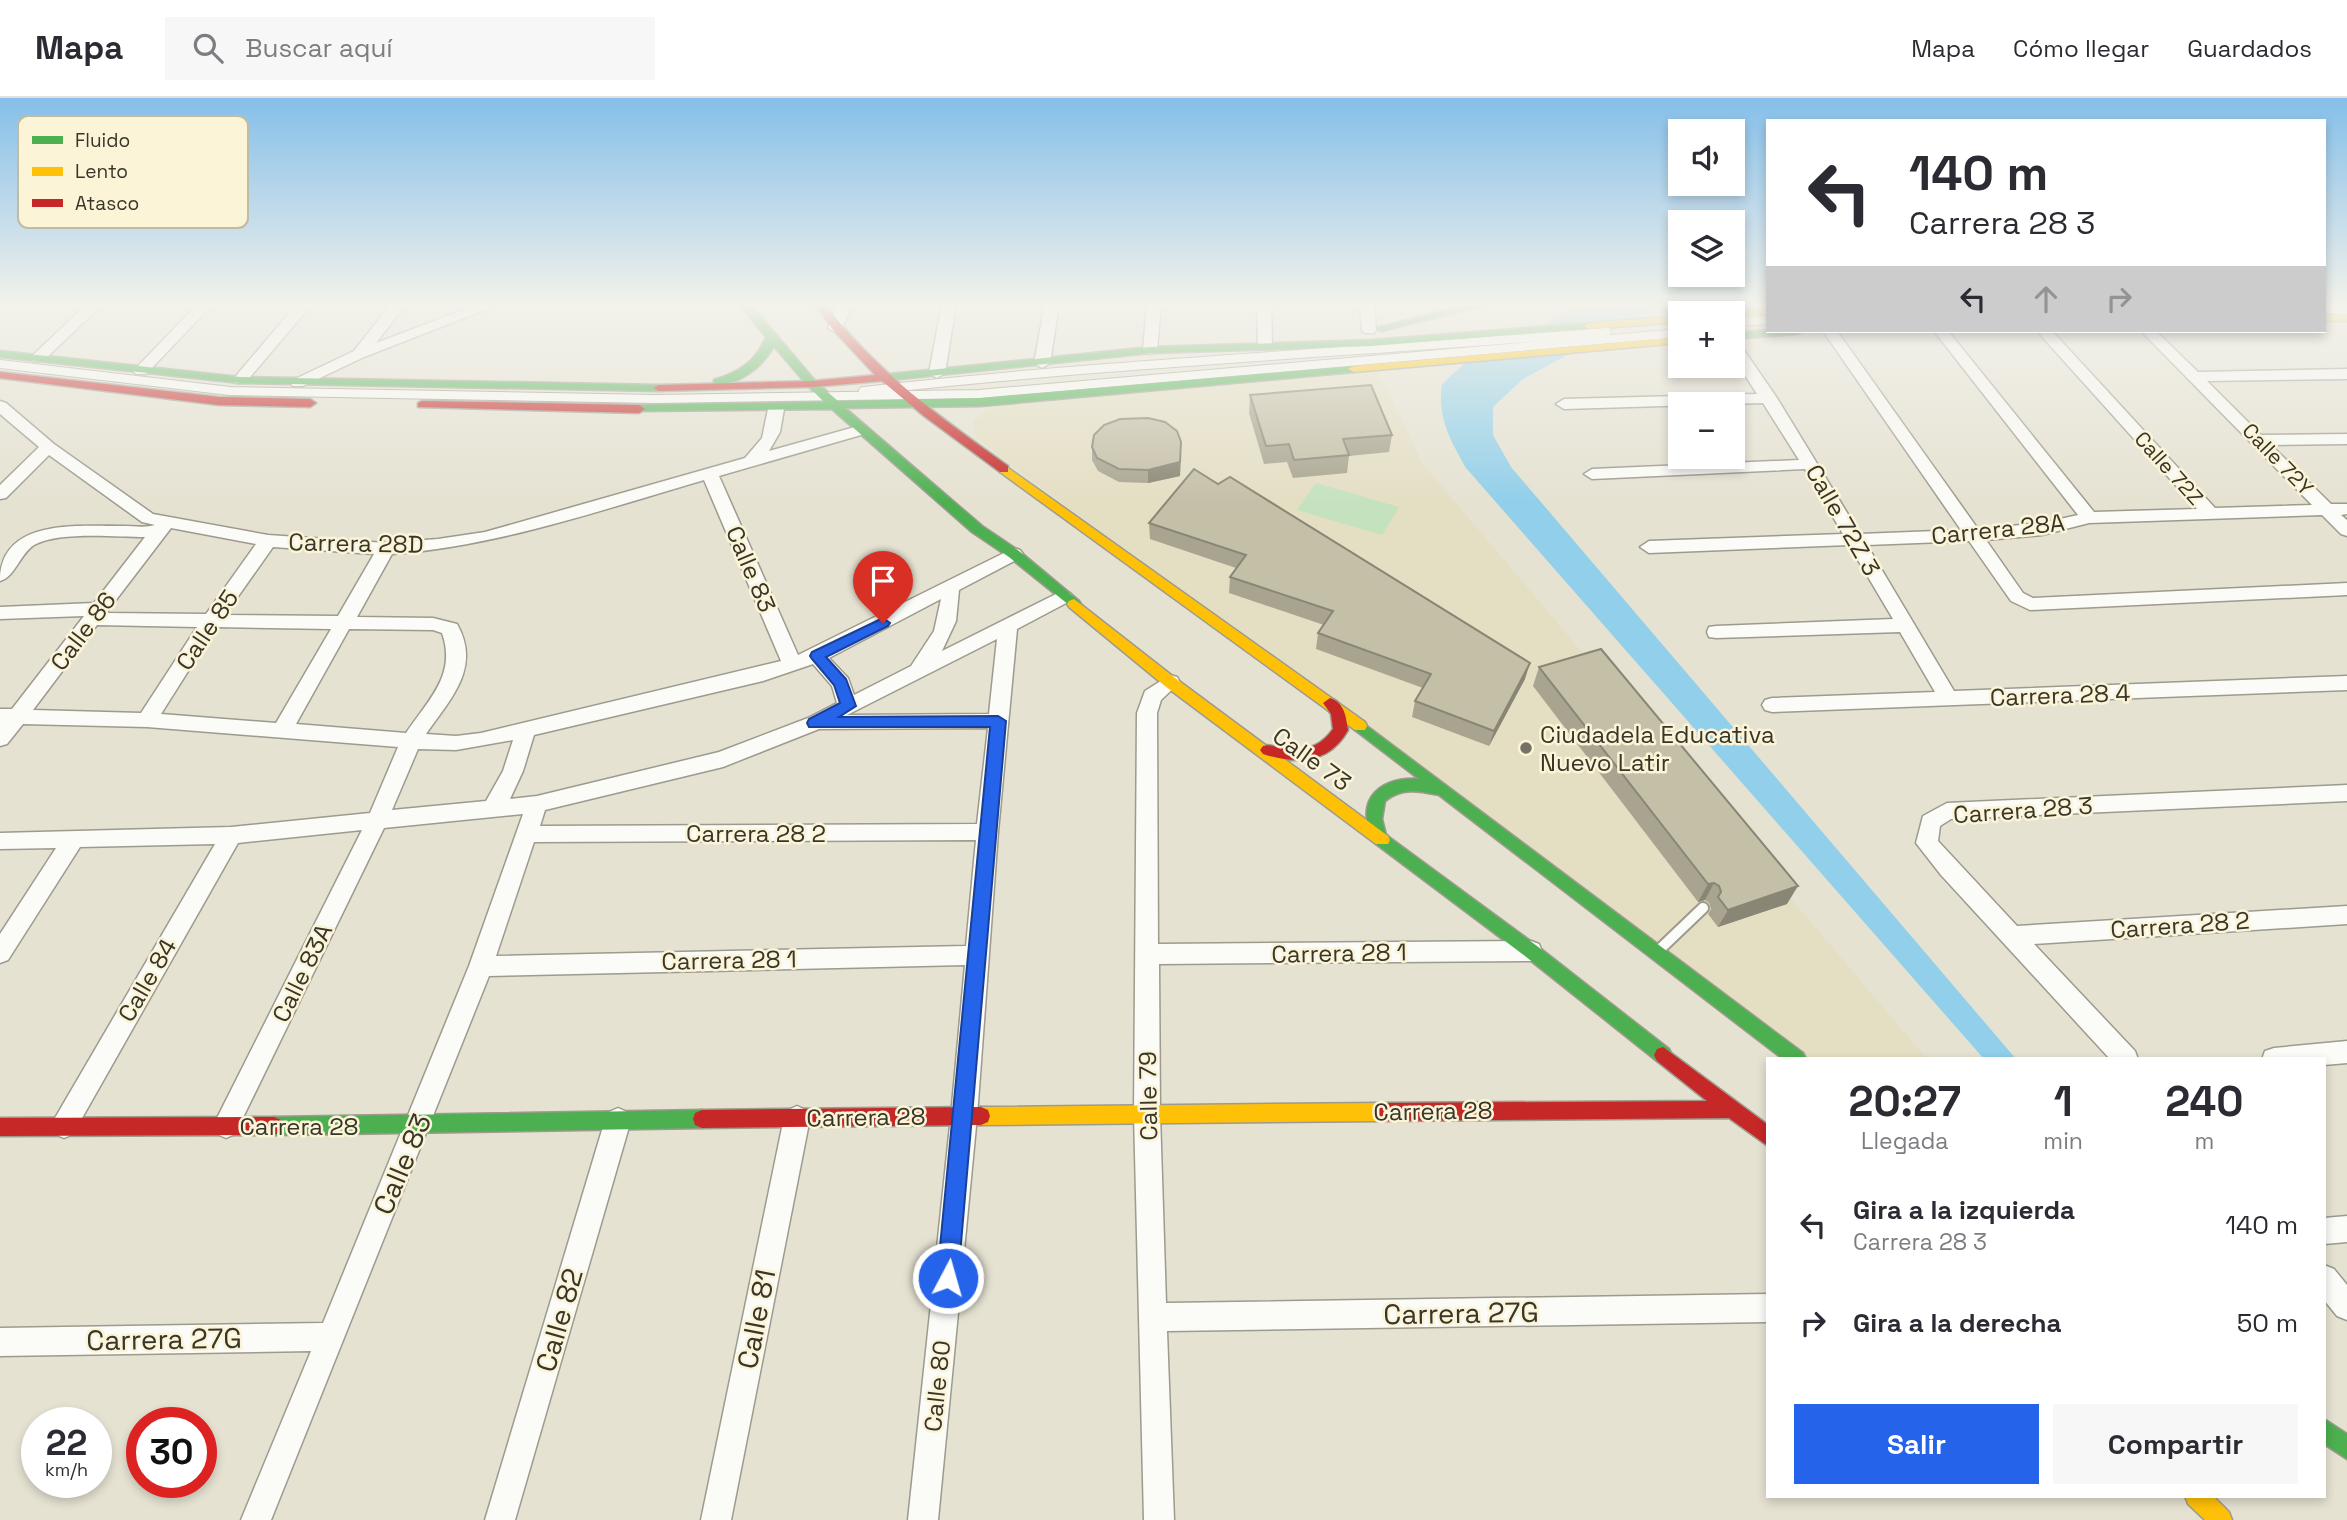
<!DOCTYPE html>
<html lang="es">
<meta charset="utf-8">
<style>
body{margin:0;font-family:"Space Grotesk",sans-serif;background:#f7f7f7;color:#2b2b33;height:100vh;display:flex;flex-direction:column;font-size:26px;white-space:nowrap}
*{box-sizing:border-box;margin:0}
p{font-size:23px;color:#7c7c81}
.icon{flex:none;width:38px;height:38px;fill:none;stroke:currentColor;stroke-width:2;stroke-linecap:round;stroke-linejoin:round}
.map{position:relative;flex:1;overflow:hidden}
.panel{position:absolute;left:1766px;top:959px;width:560px;height:441px;display:flex;flex-direction:column;background:#fff;border-radius:0px;box-shadow:0 4px 10px #0003}
.panel>*{flex:none}
.hud{position:absolute;left:1766px;top:21px;width:560px;height:214px;border-radius:0px;box-shadow:0 4px 10px #0003;background:#fff;color:#2b2b33;overflow:hidden}
.controls{position:absolute;left:1668px;top:21px;display:grid;gap:14px}
.controls a{display:grid;place-items:center;width:77px;height:77px;border-radius:0px;background:#fff;box-shadow:0 4px 10px #0003;font-size:35px}
.speed{position:absolute;left:21px;top:1309px;display:flex;gap:14px;font-size:35px;font-weight:700;text-align:center}
.speed>*{display:grid;place-content:center;width:91px;height:91px;border-radius:50%;background:#fff;box-shadow:0 4px 10px #0003;line-height:1}
.speed small{font-size:18px;font-weight:400}
.speed .limit{border:10px solid #d22;background:#fff;color:#111}
.pin{position:absolute;display:grid;place-items:center;width:60px;height:60px;color:#fff;margin:-72px -30px;border-radius:50% 50% 50% 0;rotate:-45deg;box-shadow:0 0 7px #0007}
.pin .icon{rotate:45deg}
.me{position:absolute;width:77px;margin:-38px;rotate:6deg;stroke-linejoin:round;filter:drop-shadow(0 0 5px #0008)}
.turn{display:flex;align-items:center;gap:24px;height:147px;padding:0 28px;font-size:32px}
.turn .icon{width:91px;height:91px;stroke-width:2.5}
.turn b{display:block;font-size:49px;line-height:60px}
.lanes{display:flex;align-items:center;height:66px;padding:0 28px;background:#0003;justify-content:center;gap:35px;direction:ltr}
.lanes .off{opacity:.35}
.eta{display:flex;justify-content:space-evenly;align-items:center;height:119px;text-align:center}
.eta b{font-size:42px;font-weight:800;line-height:49px}
.button{display:flex;gap:14px;margin-top:auto;padding:14px 28px}
.button a{flex:1;height:80px;border-radius:0px;background:#2563eb;color:#fff;font-size:28px;font-weight:800;line-height:80px;text-align:center}
.button a+a{background:#f7f7f7;color:#2b2b33}
ul{padding:0;list-style:none}
li{display:flex;align-items:center;gap:21px;height:98px;padding:0 28px}
li div{flex:1}
li b{display:block;font-size:26px}
li em{font-style:normal}
header{display:flex;align-items:center;gap:42px;box-sizing:border-box;height:98px;padding:0 35px;background:#fff;border-bottom:2px solid #e1e1e2}
header strong{font-size:33px}
nav{display:flex;gap:38px;margin-inline-start:auto;font-size:24px}
.search{width:490px;height:63px;background:#f7f7f7;display:flex;align-items:center;gap:18px;box-sizing:border-box;padding:0 24px;border-radius:0px;color:#7c7c81;font-size:26px}
.map>svg:first-child{display:block}
.built{fill:#e4dec3}
.green{fill:#c5e2bf}
.water{fill:#91cfea}
.lines{fill:none;stroke-linecap:round;stroke-linejoin:round}
.lane-far1-casing{stroke:#9d9a8e;stroke-width:10}
.lane-casing{stroke:#9d9a8e;stroke-width:14}
.street-casing{stroke:#9d9a8e;stroke-width:3}
.fast-casing{stroke:#9d9a8e;stroke-width:3}
.slow-casing{stroke:#9d9a8e;stroke-width:3}
.jam-casing{stroke:#9d9a8e;stroke-width:3}
.lane-far1{stroke:#fbfbf8;stroke-width:8}
.lane{stroke:#fbfbf8;stroke-width:10}
.street{fill:#fbfbf8;fill-rule:evenodd}
.fast{fill:#4caf50;fill-rule:evenodd}
.slow{fill:#ffc107;fill-rule:evenodd}
.jam{fill:#c62828;fill-rule:evenodd}
.wall{fill:#a9a490}
.shaded-wall{fill:#898675}
.building{fill:#c4bfa7;stroke:#898675;stroke-width:2}
.route{fill:#2563eb;stroke:#184099;stroke-width:2}
.poi-dot{fill:#757265;stroke:#fbf4d7;stroke-width:2.5}
.labels{text-anchor:middle;dominant-baseline:central;stroke-width:5;stroke-linejoin:round;paint-order:stroke}
.far-street-label{font-size:21px;fill:#38352a;stroke:#fbf4d7}
.street-label{font-size:24px;fill:#38352a;stroke:#fbf4d7}
.poi-label{font-size:24px;fill:#38352a;stroke:#fbf4d7;text-anchor:start}
.near-street-label{font-size:28px;fill:#38352a;stroke:#fbf4d7}
.key{fill:#fbf4d7;stroke:#c0bba3;stroke-width:2}
.key-label{font-size:19px;fill:#38352a}
</style>
<header>
<strong>Mapa</strong>
<div class="search"><svg class="icon" aria-label="search" viewBox="0 0 24 24"><circle cx="10" cy="10" r="6"/><path d="M15 15l6 6"/></svg>Buscar aquí</div>
<nav><a>Mapa</a><a>Cómo llegar</a><a>Guardados</a></nav>
</header>
<div class="map">
<svg width="2347" height="1422" viewBox="0 0 2347 1422">
<rect width="100%" height="100%" fill="#e5e2d2"/>
<path class="built" d="M1377,270L1422,365L1927,961H1797L977,341L973,330L974,322L990,309Z"/>
<path class="green" d="M1316,385L1399,409L1382,437L1297,412Z"/>
<path class="water" d="M1585,206H1662L1523,281L1493,309V337L1511,369L2016,961H1984L1466,370C1450,342 1437,319 1442,286L1465,265Z"/>
<g class="lines">
<g class="lane-far1-casing">
<g id="lane-far1">
<path d="M2324,211L2347,212"/>
<path d="M1732,224L1768,222"/>
<path d="M0,266L230,293L656,301L979,296L1680,235"/>
<path d="M863,293C1110,265 1359,254 1607,234"/>
</g>
</g>
<g class="lane-casing">
<path id="lane" d="M1659,852L1703,810"/>
</g>
<g class="street-casing">
<g id="street">
<path d="M87,206H103L43,263H33L30,260L33,257Z"/>
<path d="M198,206H213L146,276H136L133,273L136,270Z"/>
<path d="M297,206H312L245,285H235L232,282L235,279Z"/>
<path d="M391,206H406L376,245L479,206H500L364,259L303,288H293L290,285L293,282L354,253Z"/>
<path d="M838,206H852L842,230L835,234L828,230Z"/>
<path d="M942,206H956L945,275L937,280L929,275Z"/>
<path d="M1045,206H1059L1050,265L1042,270L1034,265Z"/>
<path d="M1147,206H1161L1157,252L1150,256L1143,252Z"/>
<path d="M1257,206H1271L1272,247L1265,251L1258,247Z"/>
<path d="M1360,206H1374L1376,232L1374,235H1364L1362,232Z"/>
<path d="M1823,233H1837L1978,431L2042,425L2078,417L1934,233H1948L2094,414L2197,411L2037,233H2052L2215,410L2312,407L2141,233H2156L2198,274L2347,271V281L2207,283L2261,337L2347,336V346L2271,347L2331,406H2347V416L2341,417L2347,422V438L2341,436L2322,417L2089,425L2042,437L1986,442L2023,495L2033,500L2347,485V497L2030,512L2011,503L1969,443L1867,447L1954,593L2347,578V592L1772,614L1765,612L1762,607L1765,602L1772,600L1935,594L1900,534L1716,540L1709,539L1707,534L1709,529L1716,528L1893,521L1849,447L1649,455L1640,449L1649,443L1843,436L1805,371L1592,381L1584,376L1592,371L1799,362L1763,305L1564,311L1556,306L1564,301L1757,296L1732,257V241L1737,242L1777,300L1860,436L1961,432Z"/>
<path d="M0,303L6,305L54,346L153,416L268,437L386,445L438,441L485,434L745,360L762,340L768,311L776,306L784,311L780,334L769,353L862,327L870,332L868,335L719,378L798,557L1014,450L1020,452L1023,456L1020,460L959,492L956,523L942,553L1058,495H1070L1073,499L1070,503L1017,531L998,734L977,1018L938,1422H908L951,1018L965,867L489,878L271,1422H241L311,1253L0,1258V1230L323,1225L469,868L523,716L384,730L235,1036L226,1040L217,1036L213,1028L362,732L238,745L73,1036L64,1040L55,1036L51,1028L55,1020L215,746L80,749L8,862L0,865V836L56,750L0,751V735L231,729L370,715L398,649L147,629L23,626L7,646L0,648V611H12L84,518L0,521V509L94,505L145,439C117,439 58,433 34,447C20,456 15,479 0,483C0,420 77,428 123,428C133,428 146,430 155,427L142,424L49,357L6,400L0,401V387L39,349L0,316ZM704,382L781,563L481,635L456,638L426,636C450,601 482,570 457,526L433,520L357,519L392,456C499,448 601,412 704,382ZM171,430L256,446L206,516L106,515ZM273,449L374,456L338,518L225,517ZM941,501L934,533L911,568L854,597L848,580L829,560ZM97,527L197,529L141,615L33,612ZM216,529L331,531L276,625L161,616ZM349,531L433,532L442,535C457,577 428,602 406,635L296,626ZM997,541L989,616L847,617ZM813,566L832,588L837,605L808,620L719,654L537,698L510,701L523,673L534,637L763,583ZM988,630L977,726L540,728L545,712L723,669L819,631ZM513,642L503,673L486,703L392,712L418,651L456,652ZM976,742L966,848L496,858L534,744Z"/>
<path d="M1170,577L1177,579L1180,584L1161,602L1157,615L1158,846L1531,843L1539,846L1542,853L1539,860L1531,863L1159,866L1160,1016L1166,1205L1768,1196V1224L1167,1233L1174,1422H1144L1134,1016L1137,615L1145,593Z"/>
<path d="M2347,687V703L1951,721L1940,728L1938,743L2017,828L2347,808V826L2034,846L2135,953L2138,961H2110L1941,777L1916,745L1923,718L1947,705Z"/>
<path d="M2347,943V965L2324,967V961H2262L2265,953L2274,950Z"/>
<path d="M797,1008L806,1012L810,1020L731,1422H701L784,1020L788,1012Z"/>
<path d="M618,1010L627,1014L631,1022L515,1422H485L605,1022L609,1014Z"/>
<path d="M2347,1118V1144L2324,1146V1120Z"/>
<path d="M2324,1167L2334,1171L2347,1187V1222L2337,1218L2324,1202Z"/>
</g>
</g>
<g class="fast-casing">
<g id="fast">
<path d="M739,206H750L816,284L838,303L981,300L1354,268L1360,271L1354,274L981,308L845,310L982,428L1019,453L1079,503L1081,506L1079,509L1074,511L1009,459L972,434L832,311L635,313L633,311L639,307L824,304L808,288L774,248C763,268 738,289 714,286V282C739,274 756,264 766,239Z"/>
<path d="M1471,206H1491L1381,233L1376,230Z"/>
<path d="M1589,225L1594,228L1593,230L1372,248L1150,255L881,283L875,280L881,277L1150,249L1372,242Z"/>
<path d="M1768,232L1804,233L1798,236L1732,241V235Z"/>
<path d="M0,253L240,279L659,287L665,290L659,293L240,285L0,259Z"/>
<path d="M1360,623L1803,955L1806,961H1783L1439,697C1419,693 1402,689 1385,703L1382,721L1386,737L1537,848L1669,951L1672,957L1669,963L1663,965L1657,963L1525,858L1376,746C1353,708 1374,678 1419,681L1355,632L1353,628L1355,624Z"/>
<path d="M702,1012L709,1015L711,1021L709,1027L702,1030L274,1037L267,1034L265,1028L267,1022L274,1019Z"/>
<path d="M2324,1321L2347,1336V1361L2324,1346Z"/>
</g>
</g>
<g class="slow-casing">
<g id="slow">
<path d="M1768,211V217L1732,220V215H1728Z"/>
<rect x="2324" y="217" width="23" height="6"/>
<path d="M1680,218V224L1589,231L1584,228L1589,225Z"/>
<path d="M1680,239V245L1354,274L1348,271L1354,268Z"/>
<path d="M1004,367L1365,624L1367,628L1365,632H1355L1000,374V368Z"/>
<path d="M1074,501L1175,580L1388,738L1390,742L1388,746H1376L1165,588L1069,509L1067,506L1069,503Z"/>
<path d="M1383,1005L1390,1008L1392,1014L1390,1020L1383,1023L981,1027L974,1024L972,1018L974,1012L981,1009Z"/>
<path d="M2185,1398H2213L2229,1414L2232,1422H2205L2188,1406Z"/>
</g>
</g>
<g class="jam-casing">
<g id="jam">
<path d="M814,206H825C875,273 941,320 1008,368V374H1000L924,318L882,283L812,289L659,293L653,290L659,287L812,283L875,277L834,233Z"/>
<path d="M0,274L219,299L310,301L316,305L310,309L219,307L0,280Z"/>
<path d="M422,303L639,307L645,311L639,315L418,309V305Z"/>
<path d="M1330,600C1345,605 1346,619 1348,632C1329,666 1297,667 1263,656L1260,652L1263,648C1270,646 1272,648 1279,650C1301,655 1320,650 1333,631L1331,616L1323,605Z"/>
<path d="M1663,949L1768,1027V1048L1729,1020L1383,1023L1376,1020L1374,1014L1376,1008L1383,1005L1707,1003L1657,963L1654,957L1657,951Z"/>
<path d="M981,1009L988,1012L990,1018L988,1024L981,1027L702,1030L695,1027L693,1021L695,1015L702,1012Z"/>
<path d="M274,1019L281,1022L283,1028L281,1034L274,1037L0,1038V1020Z"/>
</g>
</g>
<use href="#lane-far1" class="lane-far1"/>
<use href="#lane" class="lane"/>
<use href="#street" class="street"/>
<use href="#fast" class="fast"/>
<use href="#slow" class="slow"/>
<use href="#jam" class="jam"/>
</g>
<g class="wall">
<path d="M1250,297L1392,337L1389,354L1349,358L1347,375L1293,380L1287,364L1264,366L1249,315Z"/>
<path d="M1092,349L1181,357L1180,378L1148,385L1119,384L1098,373L1092,362Z"/>
<path d="M1194,371L1525,581L1489,648L1412,619L1415,603L1423,590L1316,551L1318,535L1324,527L1229,495L1230,479L1236,470L1150,441L1149,425Z"/>
<path d="M1539,569L1787,806L1718,829L1708,816L1711,811L1709,805L1705,802L1698,804L1533,588Z"/>
</g>
<g class="shaded-wall">
<path d="M1181,344L1180,378L1148,385V372Z"/>
<path d="M1530,565L1525,581L1489,648L1494,633Z"/>
<path d="M1714,785L1705,802L1698,804L1708,786Z"/>
<path d="M1798,788L1787,806L1718,829L1728,812Z"/>
</g>
<g class="building">
<path d="M1371,287L1392,337L1343,341L1349,357L1294,362L1289,346L1266,348L1250,297Z"/>
<path d="M1148,320L1165,324L1177,333L1181,344L1180,364L1148,372L1119,371L1097,360L1092,349L1094,337L1104,327L1120,321Z"/>
<path d="M1194,371L1218,386L1230,379L1530,565L1494,633L1415,603L1431,576L1318,535L1333,513L1230,479L1246,457L1149,425Z"/>
<path d="M1601,551L1798,788L1728,812L1718,799L1721,794L1719,788L1714,785L1708,786L1539,569Z"/>
</g>
<linearGradient id="sky" x2="0" y2="1"><stop stop-color="#85bfe9"/><stop offset="0.51" stop-color="#f3f2eb"/><stop offset="1" stop-color="#f3f2eb" stop-opacity="0"/></linearGradient>
<rect width="2347" height="405" fill="url(#sky)"/>
<path class="route" d="M883,520L890,525L888,528L826,559L846,581L856,608L839,619L998,618L1006,623L958,1180L955,1187L948,1190L940,1187L937,1180L990,629H809L807,625L809,621L840,605L834,587L812,561L810,558L812,554Z"/>
<circle class="poi-dot" cx="1526" cy="650" r="7"/>
<g class="labels">
<g class="far-street-label">
<text transform="translate(2278 361) rotate(46)">Calle 72Y</text>
<text transform="translate(2169 370) rotate(48)">Calle 72Z</text>
</g>
<g class="street-label">
<text transform="translate(1843 422) rotate(60)">Calle 72Z 3</text>
<text transform="translate(1998 431) rotate(-6)">Carrera 28A</text>
<text transform="translate(356 445) rotate(1)">Carrera 28D</text>
<text transform="translate(751 471) rotate(67)">Calle 83</text>
<text transform="translate(207 532) rotate(-56)">Calle 85</text>
<text transform="translate(83 533) rotate(-53)">Calle 86</text>
<text transform="translate(2060 597) rotate(-2)">Carrera 28 4</text>
<text transform="translate(1312 661) rotate(36)">Calle 73</text>
<text transform="translate(2023 712) rotate(-4)">Carrera 28 3</text>
<text x="756" y="735">Carrera 28 2</text>
<text transform="translate(2180 827) rotate(-4)">Carrera 28 2</text>
<text transform="translate(1339 855) rotate(-1)">Carrera 28 1</text>
<text transform="translate(729 862) rotate(-1)">Carrera 28 1</text>
<text transform="translate(302 875) rotate(-64)">Calle 83A</text>
<text transform="translate(147 882) rotate(-60)">Calle 84</text>
<text transform="translate(1148 998) rotate(-91)">Calle 79</text>
<text transform="translate(1433 1013) rotate(-1)">Carrera 28</text>
<text transform="translate(866 1019) rotate(-1)">Carrera 28</text>
<text x="299" y="1028">Carrera 28</text>
<text transform="translate(937 1288) rotate(-84)">Calle 80</text>
</g>
<g class="poi-label">
<text x="1540" y="636">Ciudadela Educativa<tspan x="1540" dy="28">Nuevo Latir</tspan></text>
</g>
<g class="near-street-label">
<text transform="translate(402 1066) rotate(-67)">Calle 83</text>
<text transform="translate(1461 1215) rotate(-1)">Carrera 27G</text>
<text transform="translate(756 1221) rotate(-79)">Calle 81</text>
<text transform="translate(559 1222) rotate(-74)">Calle 82</text>
<text transform="translate(164 1241) rotate(-1)">Carrera 27G</text>
</g>
</g>
<rect x="18" y="18" width="230" height="112" rx="10" class="key"/>
<rect x="32" y="38" width="31" height="8" fill="#4caf50"/>
<rect x="32" y="69" width="31" height="9" fill="#ffc107"/>
<rect x="32" y="101" width="31" height="8" fill="#c62828"/>
<g class="key-label">
<text x="75" y="49">Fluido</text>
<text x="75" y="80">Lento</text>
<text x="75" y="112">Atasco</text>
</g>
</svg>
<div class="controls">
<a><svg class="icon" aria-label="sound" viewBox="0 0 24 24"><path d="M4 9h4l5-4v14l-5-4H4zM17 9q2 3 0 6"/></svg></a>
<a><svg class="icon" aria-label="layers" viewBox="0 0 24 24"><path d="M12 4l9 5-9 5-9-5zM3 14l9 5 9-5"/></svg></a>
<a>+</a>
<a>−</a>
</div>
<div class="speed"><div>22<small>km/h</small></div><div class="limit">30</div></div>
<div class="pin" style="left:883px;top:525px;background:#d93025"><svg class="icon" aria-label="arrive" viewBox="0 0 24 24"><path d="M6 21V4h12l-3 4 3 4H6"/></svg></div>
<svg class="me" style="left:948px;top:1180px" viewBox="-20 -20 40 40"><circle r="17" fill="#2563eb" stroke="#fff" stroke-width="3"/><path d="M0-11L8 9 0 5-8 9z" fill="#fff"/></svg>
<div class="hud">
<div class="turn"><svg class="icon" aria-label="left" viewBox="0 0 24 24"><path d="M17 20v-9H6M10 6l-5 5 5 5"/></svg><div><b>140 m</b>Carrera 28 3</div></div>
<div class="lanes"><svg class="icon" aria-label="left" viewBox="0 0 24 24"><path d="M17 20v-9H6M10 6l-5 5 5 5"/></svg><svg class="icon off" aria-label="ahead" viewBox="0 0 24 24"><path d="M12 20V5M6 11l6-6 6 6"/></svg><svg class="icon off" aria-label="right" viewBox="0 0 24 24"><path d="M7 20v-9h11M14 6l5 5-5 5"/></svg></div>
</div>
<section class="panel">
<div class="eta">
<div><b>20:27</b><p>Llegada</p></div>
<div><b>1</b><p>min</p></div>
<div><b>240</b><p>m</p></div>
</div>
<ul>
<li><svg class="icon" aria-label="left" viewBox="0 0 24 24"><path d="M17 20v-9H6M10 6l-5 5 5 5"/></svg><div><b>Gira a la izquierda</b><p>Carrera 28 3</p></div><em>140 m</em></li>
<li><svg class="icon" aria-label="right" viewBox="0 0 24 24"><path d="M7 20v-9h11M14 6l5 5-5 5"/></svg><div><b>Gira a la derecha</b></div><em>50 m</em></li>
</ul>
<div class="button"><a>Salir</a><a>Compartir</a></div>
</section>
</div>
